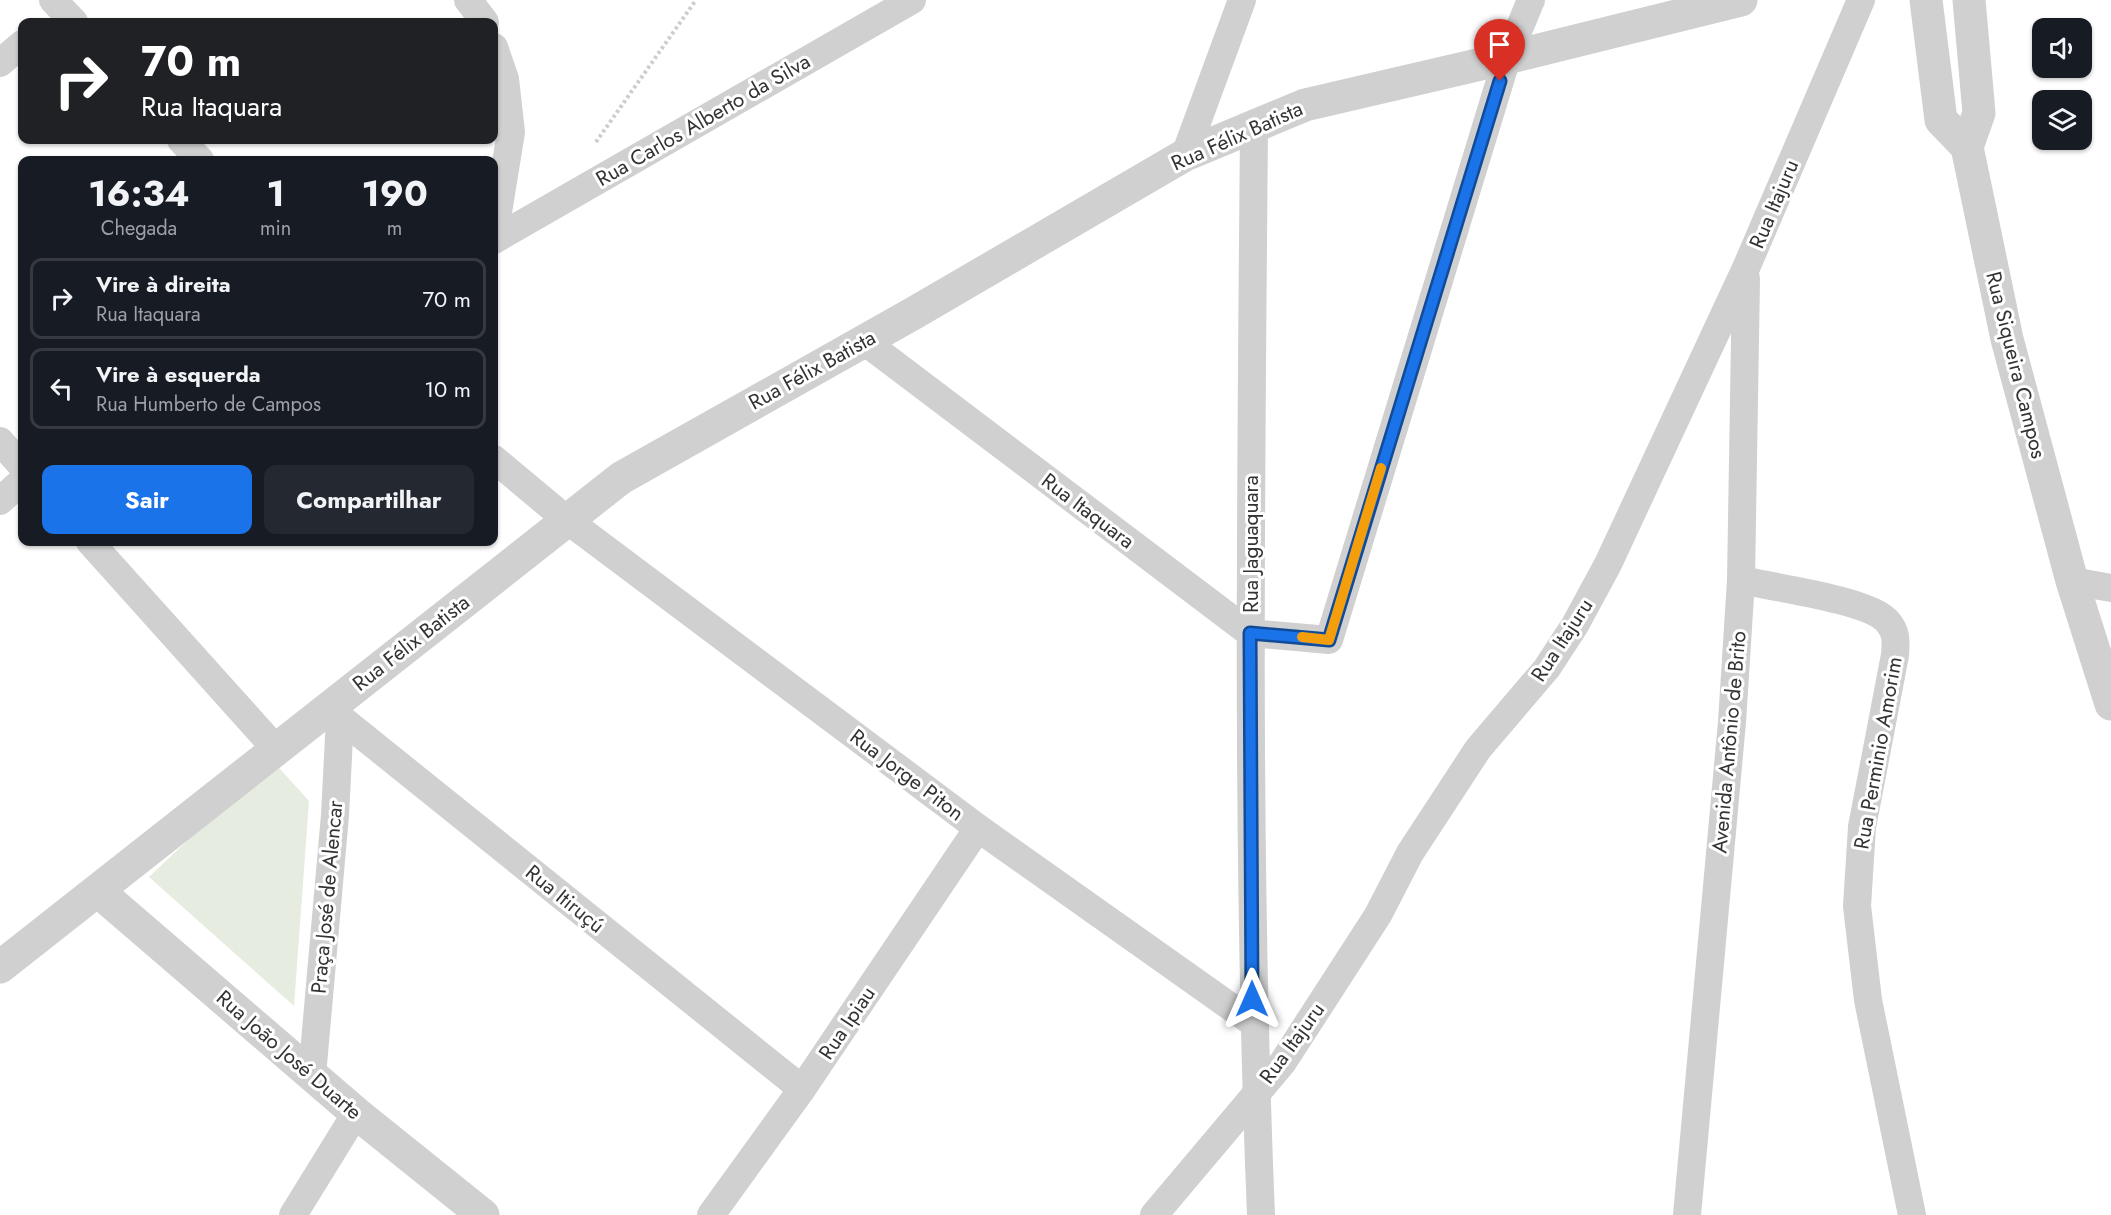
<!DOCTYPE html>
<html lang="pt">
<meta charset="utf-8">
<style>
body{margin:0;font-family:Jost,sans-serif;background:#242831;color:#f1f3f6;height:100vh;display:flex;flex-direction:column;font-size:22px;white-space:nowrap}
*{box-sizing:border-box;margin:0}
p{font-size:20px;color:#9ea1a6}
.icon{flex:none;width:33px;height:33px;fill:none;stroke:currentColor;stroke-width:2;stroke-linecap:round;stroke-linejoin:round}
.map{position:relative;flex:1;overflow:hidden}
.details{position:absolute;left:18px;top:156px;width:480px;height:390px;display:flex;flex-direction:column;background:#171b24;border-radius:12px;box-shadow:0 2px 4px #0004}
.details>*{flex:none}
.banner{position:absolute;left:18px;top:18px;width:480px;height:126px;border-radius:12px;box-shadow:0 2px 4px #0004;background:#202124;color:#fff;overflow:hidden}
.controls{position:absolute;left:2032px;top:18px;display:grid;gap:12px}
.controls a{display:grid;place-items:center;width:60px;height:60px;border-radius:12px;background:#171b24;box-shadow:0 2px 4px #0004;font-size:30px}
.pin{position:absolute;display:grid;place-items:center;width:51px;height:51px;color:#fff;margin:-62px -26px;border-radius:50% 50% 50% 0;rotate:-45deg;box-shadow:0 0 6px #0007}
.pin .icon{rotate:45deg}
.me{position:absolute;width:66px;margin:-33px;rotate:0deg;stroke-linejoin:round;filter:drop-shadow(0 0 4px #0008)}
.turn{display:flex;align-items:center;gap:21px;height:126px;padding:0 24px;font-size:27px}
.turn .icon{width:78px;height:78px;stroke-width:2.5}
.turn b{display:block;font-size:42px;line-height:51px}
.eta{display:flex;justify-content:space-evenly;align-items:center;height:102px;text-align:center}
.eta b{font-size:36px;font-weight:700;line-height:42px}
.cta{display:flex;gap:12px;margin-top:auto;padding:12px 24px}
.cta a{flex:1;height:69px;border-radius:12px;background:#1a73e8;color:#fff;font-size:24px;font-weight:700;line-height:69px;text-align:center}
.cta a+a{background:#242831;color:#f1f3f6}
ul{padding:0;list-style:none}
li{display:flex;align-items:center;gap:18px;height:81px;margin:0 12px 9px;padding:0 12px;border:3px solid #363941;border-radius:12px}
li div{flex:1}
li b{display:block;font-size:22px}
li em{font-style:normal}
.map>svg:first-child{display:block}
.green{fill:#e6ecdf}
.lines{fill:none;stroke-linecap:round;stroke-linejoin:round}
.path{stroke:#cdcdcd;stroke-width:4;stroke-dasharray:3 3;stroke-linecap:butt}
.minor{stroke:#d0d0d0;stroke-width:28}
.tertiary{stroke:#d0d0d0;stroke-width:33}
.route-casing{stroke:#114b97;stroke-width:15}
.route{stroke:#1a73e8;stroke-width:10}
.slow{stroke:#f59e0b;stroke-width:10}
.labels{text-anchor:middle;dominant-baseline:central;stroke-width:6;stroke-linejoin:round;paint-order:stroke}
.street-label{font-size:21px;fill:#333;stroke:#fff}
</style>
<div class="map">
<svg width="2111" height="1215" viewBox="0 0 2111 1215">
<rect width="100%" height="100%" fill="#fff"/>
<path class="green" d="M272,760L309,801L294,1006L149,877Z"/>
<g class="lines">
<path class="path" d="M596,142L696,0"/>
<g class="minor">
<path d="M53,0L74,22"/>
<path d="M468,0L485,22"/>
<path d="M494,47L505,79L511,132L494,237"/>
<path d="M0,63L22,44"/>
<path d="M1254,126C1251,489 1246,852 1261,1215"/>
<path d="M181,140L200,160"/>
<path d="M1185,155L1242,0"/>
<path d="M494,240L912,0"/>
<path d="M864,341L1250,633L1329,640L1507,58L1531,0"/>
<path d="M0,441L22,466"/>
<path d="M494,459L567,520L978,828L1252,1022"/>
<path d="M0,501L22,481"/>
<path d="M90,542L276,749"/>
<path d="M1741,580C1771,587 1869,600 1887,621C1897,632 1896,641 1895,655L1862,827L1857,906L1868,1000L1912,1215"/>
<path d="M2072,581L2111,588"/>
<path d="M328,708L802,1089"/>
<path d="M312,1076L335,815L340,718"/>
<path d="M293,1215L356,1113"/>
<path d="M711,1215L802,1089L978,828"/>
<path d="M1154,1215L1283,1062L1378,915L1410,853L1478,749L1547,668L1575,625L1608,564L1746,268L1861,0"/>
<path d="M1687,1215L1732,722L1741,580L1746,279"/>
</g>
<g class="tertiary">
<path d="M1926,0L1941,120L1967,147L2007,339L2072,581L2111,704"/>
<path d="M1967,147L1979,113L1969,0"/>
<path d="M98,891L356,1113L483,1215"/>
<path d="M0,967L621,478L914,313L1185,155L1305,105L1507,58L1741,0"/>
</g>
</g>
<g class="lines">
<g class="route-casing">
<path id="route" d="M1252,999L1250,633L1329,640L1500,81"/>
</g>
<use href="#route" class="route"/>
<path class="slow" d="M1302,637L1329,640L1381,468"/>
</g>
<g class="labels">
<g class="street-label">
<text transform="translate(703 120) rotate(-30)">Rua Carlos Alberto da Silva</text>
<text transform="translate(1237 136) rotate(-24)">Rua Félix Batista</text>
<text transform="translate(1774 204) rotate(-67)">Rua Itajuru</text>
<text transform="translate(2016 365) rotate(76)">Rua Siqueira Campos</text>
<text transform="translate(812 370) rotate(-29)">Rua Félix Batista</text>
<text transform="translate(1088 511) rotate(37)">Rua Itaquara</text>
<text transform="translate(1251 544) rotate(-90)">Rua Jaguaquara</text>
<text transform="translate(1562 640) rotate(-57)">Rua Itajuru</text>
<text transform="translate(411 643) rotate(-38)">Rua Félix Batista</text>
<text transform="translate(1729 742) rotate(-85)">Avenida Antônio de Brito</text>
<text transform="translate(1878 753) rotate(-80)">Rua Perminio Amorim</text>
<text transform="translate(907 775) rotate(37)">Rua Jorge Piton</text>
<text transform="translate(327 897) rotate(-85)">Praça José de Alencar</text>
<text transform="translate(565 899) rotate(39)">Rua Itiruçú</text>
<text transform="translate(847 1023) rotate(-56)">Rua Ipiau</text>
<text transform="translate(1292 1043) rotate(-54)">Rua Itajuru</text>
<text transform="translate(289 1055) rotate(41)">Rua João José Duarte</text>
</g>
</g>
</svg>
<div class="controls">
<a><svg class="icon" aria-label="sound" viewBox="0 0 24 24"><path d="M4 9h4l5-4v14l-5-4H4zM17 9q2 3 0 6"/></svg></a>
<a><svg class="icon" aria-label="layers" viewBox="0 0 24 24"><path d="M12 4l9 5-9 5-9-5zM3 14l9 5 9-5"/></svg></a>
</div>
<div class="pin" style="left:1500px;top:81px;background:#d93025"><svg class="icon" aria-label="arrive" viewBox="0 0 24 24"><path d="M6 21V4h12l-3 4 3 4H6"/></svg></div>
<svg class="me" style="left:1252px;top:999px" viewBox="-20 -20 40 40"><path d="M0-17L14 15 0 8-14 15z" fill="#1a73e8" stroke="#fff" stroke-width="4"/></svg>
<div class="banner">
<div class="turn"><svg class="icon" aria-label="right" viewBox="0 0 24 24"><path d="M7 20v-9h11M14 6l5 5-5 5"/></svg><div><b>70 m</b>Rua Itaquara</div></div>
</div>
<section class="details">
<div class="eta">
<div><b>16:34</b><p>Chegada</p></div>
<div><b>1</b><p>min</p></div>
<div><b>190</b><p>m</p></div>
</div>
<ul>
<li><svg class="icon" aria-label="right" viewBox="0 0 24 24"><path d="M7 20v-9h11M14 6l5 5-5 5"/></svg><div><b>Vire à direita</b><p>Rua Itaquara</p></div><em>70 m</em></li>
<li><svg class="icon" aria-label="left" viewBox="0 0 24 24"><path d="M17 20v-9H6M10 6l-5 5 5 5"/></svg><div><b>Vire à esquerda</b><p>Rua Humberto de Campos</p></div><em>10 m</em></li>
</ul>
<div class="cta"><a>Sair</a><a>Compartilhar</a></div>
</section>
</div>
